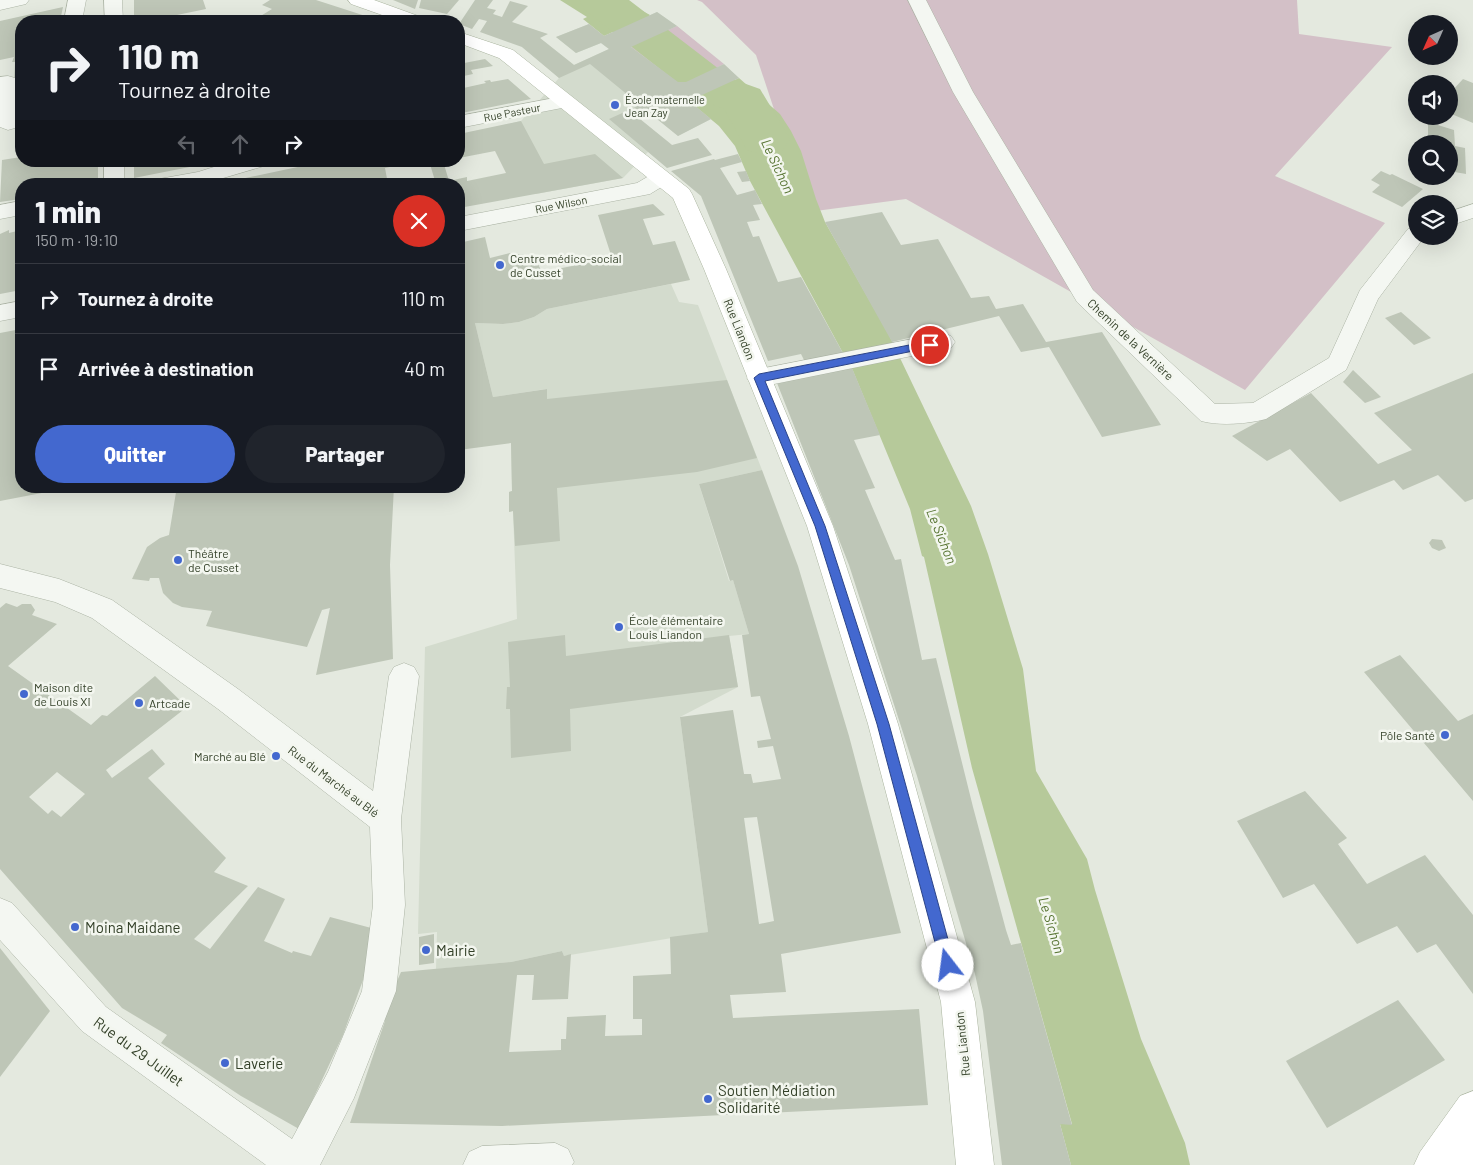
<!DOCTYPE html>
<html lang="fr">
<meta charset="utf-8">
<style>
body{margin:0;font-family:Barlow,sans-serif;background:#20242c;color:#f1f3f6;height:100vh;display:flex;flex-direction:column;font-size:19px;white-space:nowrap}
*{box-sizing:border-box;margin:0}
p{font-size:16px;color:#9ea1a6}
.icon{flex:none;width:28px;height:28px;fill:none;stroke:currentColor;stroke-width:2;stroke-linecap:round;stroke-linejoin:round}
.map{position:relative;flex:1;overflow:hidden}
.panel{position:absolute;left:15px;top:178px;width:450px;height:315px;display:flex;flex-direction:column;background:#171b24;border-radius:20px;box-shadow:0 5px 20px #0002}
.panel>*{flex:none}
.hud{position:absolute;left:15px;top:15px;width:450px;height:152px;border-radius:20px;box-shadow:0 5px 20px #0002;background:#171b24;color:#f1f3f6;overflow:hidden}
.needle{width:32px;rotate:225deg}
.tools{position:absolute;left:1408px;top:15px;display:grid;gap:10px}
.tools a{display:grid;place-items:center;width:50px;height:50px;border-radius:50%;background:#171b24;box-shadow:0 5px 20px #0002;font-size:25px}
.pin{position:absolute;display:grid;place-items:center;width:42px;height:42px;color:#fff;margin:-21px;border:2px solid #fff;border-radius:50%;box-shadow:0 1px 5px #0007}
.me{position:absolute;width:55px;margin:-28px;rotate:345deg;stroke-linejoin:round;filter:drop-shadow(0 0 4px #0008)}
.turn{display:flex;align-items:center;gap:18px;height:105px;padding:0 20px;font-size:22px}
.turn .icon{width:65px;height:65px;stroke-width:2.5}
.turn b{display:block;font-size:35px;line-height:42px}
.lanes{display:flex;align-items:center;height:48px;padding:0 20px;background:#0003;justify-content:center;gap:25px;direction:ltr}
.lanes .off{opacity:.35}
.round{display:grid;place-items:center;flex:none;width:52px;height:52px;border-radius:26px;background:#20242c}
.headline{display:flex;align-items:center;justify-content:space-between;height:85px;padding:0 20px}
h1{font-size:30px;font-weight:800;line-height:38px}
.action{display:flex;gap:10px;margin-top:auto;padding:10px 20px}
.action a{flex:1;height:58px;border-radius:30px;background:#4368cf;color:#fff;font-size:20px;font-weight:800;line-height:58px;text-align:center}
.action a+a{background:#20242c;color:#f1f3f6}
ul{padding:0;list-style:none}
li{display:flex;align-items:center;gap:15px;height:70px;padding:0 20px;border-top:1px solid #363941}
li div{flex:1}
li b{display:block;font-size:19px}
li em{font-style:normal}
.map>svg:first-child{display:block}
.built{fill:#d3dbcd}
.green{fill:#d3c0c7}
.water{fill:#b6c99a}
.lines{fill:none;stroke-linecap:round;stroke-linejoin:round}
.river{fill:#b6c99a;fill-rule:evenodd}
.building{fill:#bec6b7;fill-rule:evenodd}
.minor-casing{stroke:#abb3a4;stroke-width:1}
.major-casing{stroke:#aab49f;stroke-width:1}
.minor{fill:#f4f7f2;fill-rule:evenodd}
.major{fill:#fff;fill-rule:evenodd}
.route{fill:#4368cf;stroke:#2c4487}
.poi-dot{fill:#4368cf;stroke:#f3f6ef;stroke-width:2}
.labels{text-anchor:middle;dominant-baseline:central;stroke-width:5;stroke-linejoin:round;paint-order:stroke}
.far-poi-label{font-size:11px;fill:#334028;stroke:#f3f6ef;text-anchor:start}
.far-street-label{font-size:11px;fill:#334028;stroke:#f3f6ef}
.poi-label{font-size:12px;fill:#334028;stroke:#f3f6ef;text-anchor:start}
.street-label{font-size:12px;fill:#334028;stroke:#f3f6ef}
.water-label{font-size:14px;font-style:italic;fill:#577432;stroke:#f3f6ef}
.near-poi-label{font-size:15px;fill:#334028;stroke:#f3f6ef;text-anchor:start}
.near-street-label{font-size:15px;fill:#334028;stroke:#f3f6ef}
</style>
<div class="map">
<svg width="1473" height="1165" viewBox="0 0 1473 1165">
<rect width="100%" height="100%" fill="#e4e9df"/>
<g class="built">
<path d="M657,12L677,26L739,78L690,101L711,119L678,136L646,110L635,115L672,145L648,152L623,178L536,194L500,126L521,121L559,78L522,47L540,38L574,65L609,49L601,43L576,53L556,37L589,24L604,36Z"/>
<path d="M671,284L679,302L698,305L762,470L699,484L729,581L733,580L749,634L729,636L738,687L680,717L708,932L564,956L562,951L511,962L436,969L437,932L418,934L425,647L517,619L513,511L509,512V492L512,491L511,443L550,437L546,389L493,397L475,323L503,324L519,322L534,317L547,309Z"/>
</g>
<g class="green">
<path d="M697,0H1297L1299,34L1392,47L1275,176L1385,223L1245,390L906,199L808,212L756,55L702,2Z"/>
<path d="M677,26L724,64L686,82H678L631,47Z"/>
</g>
<g class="water">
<path d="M560,0H622L650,15L604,36L583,19L587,17Z"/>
<path d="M739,78L780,114L791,131L801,151L816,199L825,222L888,333L971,506L988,554L1023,669L1036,771L1087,859L1095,890L1141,1039L1185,1143L1190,1165H1071L1060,1124H1072L972,768L924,557L922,556L910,509L846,354L844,355L750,181L735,146L719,126L689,101Z"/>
</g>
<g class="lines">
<path class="river" d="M579,0H629L732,79L760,89L790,139L783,150L765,155L747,150L724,109L698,99L585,10Z"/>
</g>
<g class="building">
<path d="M134,0H203L206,9L148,21H134Z"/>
<path d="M270,0H316L381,21H269L259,17L272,9L262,5Z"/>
<path d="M393,0H418L415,9Z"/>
<path d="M421,0H459L447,14L419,8Z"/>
<path d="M475,0H493L487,8L496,10L493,14L502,17L510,1L528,6L512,22L548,34L540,38L574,65L609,49L601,43L576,53L556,37L589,24L604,36L657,12L677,26L631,47L678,82H686L724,64L739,78L689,101L711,119L678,136L646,110L635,115L672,145L698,138L712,155L667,168L609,119L640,105L590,64L559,78L522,47L480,32L487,21L479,19L472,29L459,24Z"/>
<path d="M63,7L60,21H21V104L9,106L14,85L15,62H12L14,57L0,60V21Z"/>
<path d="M485,59L493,66L471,70L473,74L459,77V64Z"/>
<path d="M508,79L531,99L462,113L459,103V89L486,83L484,81L490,80L491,82Z"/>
<path d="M1463,79L1473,83V123L1449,113V90L1452,91Z"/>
<path d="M521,121L544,164L595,154L623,178L459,208V184H436L429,161H443L449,181L467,177V181L506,173L495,151L459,158V134Z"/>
<path d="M1428,122L1454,130L1455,146L1465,148L1466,174L1449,171V144H1424V136L1428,137Z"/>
<path d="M738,154L742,162L720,168L737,195L755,190L762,204L753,205L760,220L747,222L753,237L759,236L778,282L801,277L844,355L805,362L801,354L768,361L701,196L671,171L714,159L715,160Z"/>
<path d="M21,157V161H98V184H21V199L0,202L2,160Z"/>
<path d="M134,161H215V162L134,178Z"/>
<path d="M326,161L414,162L385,168L388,184H231V181Z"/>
<path d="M746,171L750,181L742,182L737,172Z"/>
<path d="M1381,171L1390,175L1392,174L1423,189L1402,207L1372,192L1380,185L1371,180Z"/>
<path d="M653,204L665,215L643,219L653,245L675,241L690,280L547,309L534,317L519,322L503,324L475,323L493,397L547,389V399L727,380L757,458L697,472L557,488L560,541L515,546L513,511L509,512V492L512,491L511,443L459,450V243L485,237L490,258L510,253L524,255L537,262L542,272L612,258L598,215Z"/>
<path d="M882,212L901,245L938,239L971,298L989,296L996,309L1023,304L1046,342L1102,332L1161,425L1102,437L1049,347L1021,352L999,316L892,342L825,222Z"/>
<path d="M9,230V233L21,230V290L0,294V234Z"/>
<path d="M1401,312L1431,338L1414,345L1385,318Z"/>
<path d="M21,329V486L73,487L0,501V333Z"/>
<path d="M852,368L880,435L854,440L875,488L865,490L895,560L901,559L922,660L936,658L973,807L1006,930L1011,945L1021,943L1072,1125L1060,1124L1071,1165H1002L983,1011L975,974L917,776L849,565L777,383Z"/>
<path d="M1353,370L1381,397L1365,403L1343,382Z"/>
<path d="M1473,373V499L1465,502L1438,475L1403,490L1394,480L1340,502L1290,449L1267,461L1232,436L1311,393L1378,464L1412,450L1374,413Z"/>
<path d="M762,470L798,566L849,736L901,933L781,954L786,992L730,995L733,1018L919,1009L928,1105L502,1126L350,1123L385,1021L380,1020L401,972L511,962L562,951L564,956L571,954L568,999L532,1000L534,975H517L509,1052L561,1050V1039H566L567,1017L606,1015L605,1036L642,1035V1019H633V976L671,974L670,937L708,932L680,717L733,710L744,774H751L753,783L781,779L773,746L758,748L757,741L771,739L760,696L751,697L742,635L749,634L733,580L730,581L699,484ZM757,817L774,921L759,924L744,818Z"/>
<path d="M177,486H394L390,565L393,659L316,675L330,608L322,610L307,647L206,626L212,611L182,607L173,603L163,593L159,578H150L149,581L132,579L147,547L160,538L169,535Z"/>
<path d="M1432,539L1442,540L1446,548L1439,551L1432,548L1429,543Z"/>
<path d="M6,603L17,607L22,604H31L35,610L32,615L57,624L8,666L91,725L102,715L107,716L155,676L187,707L106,770L112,778L152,749L165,764L148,778L226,858L214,872L248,886L194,939L210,949L258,887L285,899L264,941L292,953L293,951L311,956L330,917L375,929L363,980L343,1035L299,1129L241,1096L161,1043L167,1035L122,1008L0,869V608ZM57,772L85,794L61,817L52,810L48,814L29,797Z"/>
<path d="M565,635L566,656L729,635L738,687L570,709L571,751L511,758L510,709H506L507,687H510L508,642Z"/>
<path d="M1400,655L1458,721L1473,714V801L1364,672Z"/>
<path d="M1305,791L1347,838L1338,844L1367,884L1425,855L1473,915V994L1436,944L1417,953L1397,926L1357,944L1314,884L1283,898L1237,821Z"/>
<path d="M434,934V963L419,965V937Z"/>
<path d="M0,948L50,1011L0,1077Z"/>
<path d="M1398,1000L1445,1060L1327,1128L1286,1061Z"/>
</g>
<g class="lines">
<g class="minor-casing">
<g id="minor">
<path d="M0,0H29L26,4L0,10Z"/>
<path d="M68,0H86L82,21H64Z"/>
<path d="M104,0H122L123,21H105Z"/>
<path d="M908,0H926L973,92L1093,290L1215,404L1253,403L1329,358L1360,290L1408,229L1416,227V236H1425L1378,299L1346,370L1266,419C1248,424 1219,426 1201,421L1077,302L953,92Z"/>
<path d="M8,76L15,78L18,82V124L15,128L8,130L0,127V77Z"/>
<path d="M565,96L572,98L575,102L572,106L459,128V116Z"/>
<rect x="104" y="161" width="20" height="23"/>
<path d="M233,161H267L264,166L203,184H156L159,179L198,172Z"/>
<path d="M661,171L668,173L671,178L668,183L650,194L459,231V217L637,183L654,173Z"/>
<path d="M21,201V215L0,219V205Z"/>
<path d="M1473,204V218L1449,226V212Z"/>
<path d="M21,301V317L0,321V305Z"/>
<path d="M943,333L951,336L955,342L951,348L759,387L751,384L747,378L751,372L759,369Z"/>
<path d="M0,564L59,579L112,600L238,689L373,791L389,676L394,667L404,663L414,667L419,676L401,819L405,905L396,991L354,1098L320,1165H266L82,1031L0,940V898L12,903L106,1007L292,1139L328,1072L362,991L373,905L370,827L218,709L92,618L55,602L0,588Z"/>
<path d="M555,1143L568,1149L574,1162L572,1165H463L469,1152L482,1146Z"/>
</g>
</g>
<g class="major-casing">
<g id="major">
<path d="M348,0H374L421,17L424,21H399L351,4Z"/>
<path d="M459,32L513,50L689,189L692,194L726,269L833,526L898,724L975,1002L994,1165H956L941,1002L868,724L807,526L704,269L673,198L499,58L459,43Z"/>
<path d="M1473,1091V1165H1414L1420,1152L1460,1096Z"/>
</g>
</g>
<use href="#minor" class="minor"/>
<use href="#major" class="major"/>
</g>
<path class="route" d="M930,341L933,342V347L765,381L825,526L889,724L955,965L953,970L948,972L943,970L941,965L877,724L815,526L754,378L759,374Z"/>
<g class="poi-dot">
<circle cx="615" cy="105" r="5"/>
<circle cx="500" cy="265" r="5"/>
<circle cx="178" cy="560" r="5"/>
<circle cx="619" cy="627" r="5"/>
<circle cx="24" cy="694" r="5"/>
<circle cx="139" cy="703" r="5"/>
<circle cx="1445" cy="735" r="5"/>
<circle cx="276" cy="756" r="5"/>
<circle cx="75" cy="927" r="5"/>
<circle cx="426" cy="950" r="5"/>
<circle cx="225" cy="1063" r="5"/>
<circle cx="708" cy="1099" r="5"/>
</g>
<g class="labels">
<g class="far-poi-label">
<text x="625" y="99">École maternelle<tspan x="625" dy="13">Jean Zay</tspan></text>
</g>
<g class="far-street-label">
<text transform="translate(512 112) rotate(-11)">Rue Pasteur</text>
<text transform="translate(561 204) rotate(-11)">Rue Wilson</text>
</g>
<g class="poi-label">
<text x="510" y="258">Centre médico-social<tspan x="510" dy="14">de Cusset</tspan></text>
<text x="188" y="553">Théâtre<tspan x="188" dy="14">de Cusset</tspan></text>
<text x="629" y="620">École élémentaire<tspan x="629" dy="14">Louis Liandon</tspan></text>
<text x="34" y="687">Maison dite<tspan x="34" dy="14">de Louis XI</tspan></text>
<text x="149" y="703">Artcade</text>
<text x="1435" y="735" text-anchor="end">Pôle Santé</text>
<text x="266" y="756" text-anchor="end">Marché au Blé</text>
</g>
<g class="street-label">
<text transform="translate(740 329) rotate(68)">Rue Liandon</text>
<text transform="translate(1131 339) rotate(43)">Chemin de la Vernière</text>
<text transform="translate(334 781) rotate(37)">Rue du Marché au Blé</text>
<text transform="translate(962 1044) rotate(-96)">Rue Liandon</text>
</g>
<g class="water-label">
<text transform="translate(778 166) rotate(65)">Le Sichon</text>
<text transform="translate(942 536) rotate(68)">Le Sichon</text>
<text transform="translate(1052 925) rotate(73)">Le Sichon</text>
</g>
<g class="near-poi-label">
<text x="85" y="927">Moina Maidane</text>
<text x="436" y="950">Mairie</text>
<text x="235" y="1063">Laverie</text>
<text x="718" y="1090">Soutien Médiation<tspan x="718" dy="17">Solidarité</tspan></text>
</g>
<g class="near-street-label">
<text transform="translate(139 1051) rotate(36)">Rue du 29 Juillet</text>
</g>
</g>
</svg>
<div class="tools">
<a><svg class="needle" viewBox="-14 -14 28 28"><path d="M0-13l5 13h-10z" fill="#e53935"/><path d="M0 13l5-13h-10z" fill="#9ea1a6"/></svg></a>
<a><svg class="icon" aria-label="sound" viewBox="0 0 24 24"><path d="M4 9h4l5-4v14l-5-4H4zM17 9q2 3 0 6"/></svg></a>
<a><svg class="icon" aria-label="search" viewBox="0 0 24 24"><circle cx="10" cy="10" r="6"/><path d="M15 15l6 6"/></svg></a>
<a><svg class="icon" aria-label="layers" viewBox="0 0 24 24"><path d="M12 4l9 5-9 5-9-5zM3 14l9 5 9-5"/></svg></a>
</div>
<div class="pin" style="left:930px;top:345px;background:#d93025"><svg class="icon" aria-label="arrive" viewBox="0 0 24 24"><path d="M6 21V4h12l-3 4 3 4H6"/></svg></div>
<svg class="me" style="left:948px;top:965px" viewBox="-20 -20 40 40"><circle r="19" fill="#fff"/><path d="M0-13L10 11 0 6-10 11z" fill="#4368cf"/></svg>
<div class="hud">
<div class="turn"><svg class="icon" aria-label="right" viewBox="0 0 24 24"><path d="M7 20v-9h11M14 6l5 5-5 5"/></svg><div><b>110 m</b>Tournez à droite</div></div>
<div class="lanes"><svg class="icon off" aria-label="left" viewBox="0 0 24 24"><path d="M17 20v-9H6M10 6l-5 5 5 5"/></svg><svg class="icon off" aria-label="ahead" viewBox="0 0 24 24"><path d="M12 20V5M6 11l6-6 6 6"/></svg><svg class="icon" aria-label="right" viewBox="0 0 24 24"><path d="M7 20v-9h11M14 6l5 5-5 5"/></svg></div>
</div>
<section class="panel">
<div class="headline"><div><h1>1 min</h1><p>150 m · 19:10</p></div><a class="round" style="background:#d93025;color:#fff"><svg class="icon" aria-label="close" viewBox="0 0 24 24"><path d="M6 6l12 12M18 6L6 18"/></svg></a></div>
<ul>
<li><svg class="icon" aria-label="right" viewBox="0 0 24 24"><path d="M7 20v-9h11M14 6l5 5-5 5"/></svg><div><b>Tournez à droite</b></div><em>110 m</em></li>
<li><svg class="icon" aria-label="arrive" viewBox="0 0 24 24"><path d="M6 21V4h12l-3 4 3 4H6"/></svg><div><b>Arrivée à destination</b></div><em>40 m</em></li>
</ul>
<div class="action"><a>Quitter</a><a>Partager</a></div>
</section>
</div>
